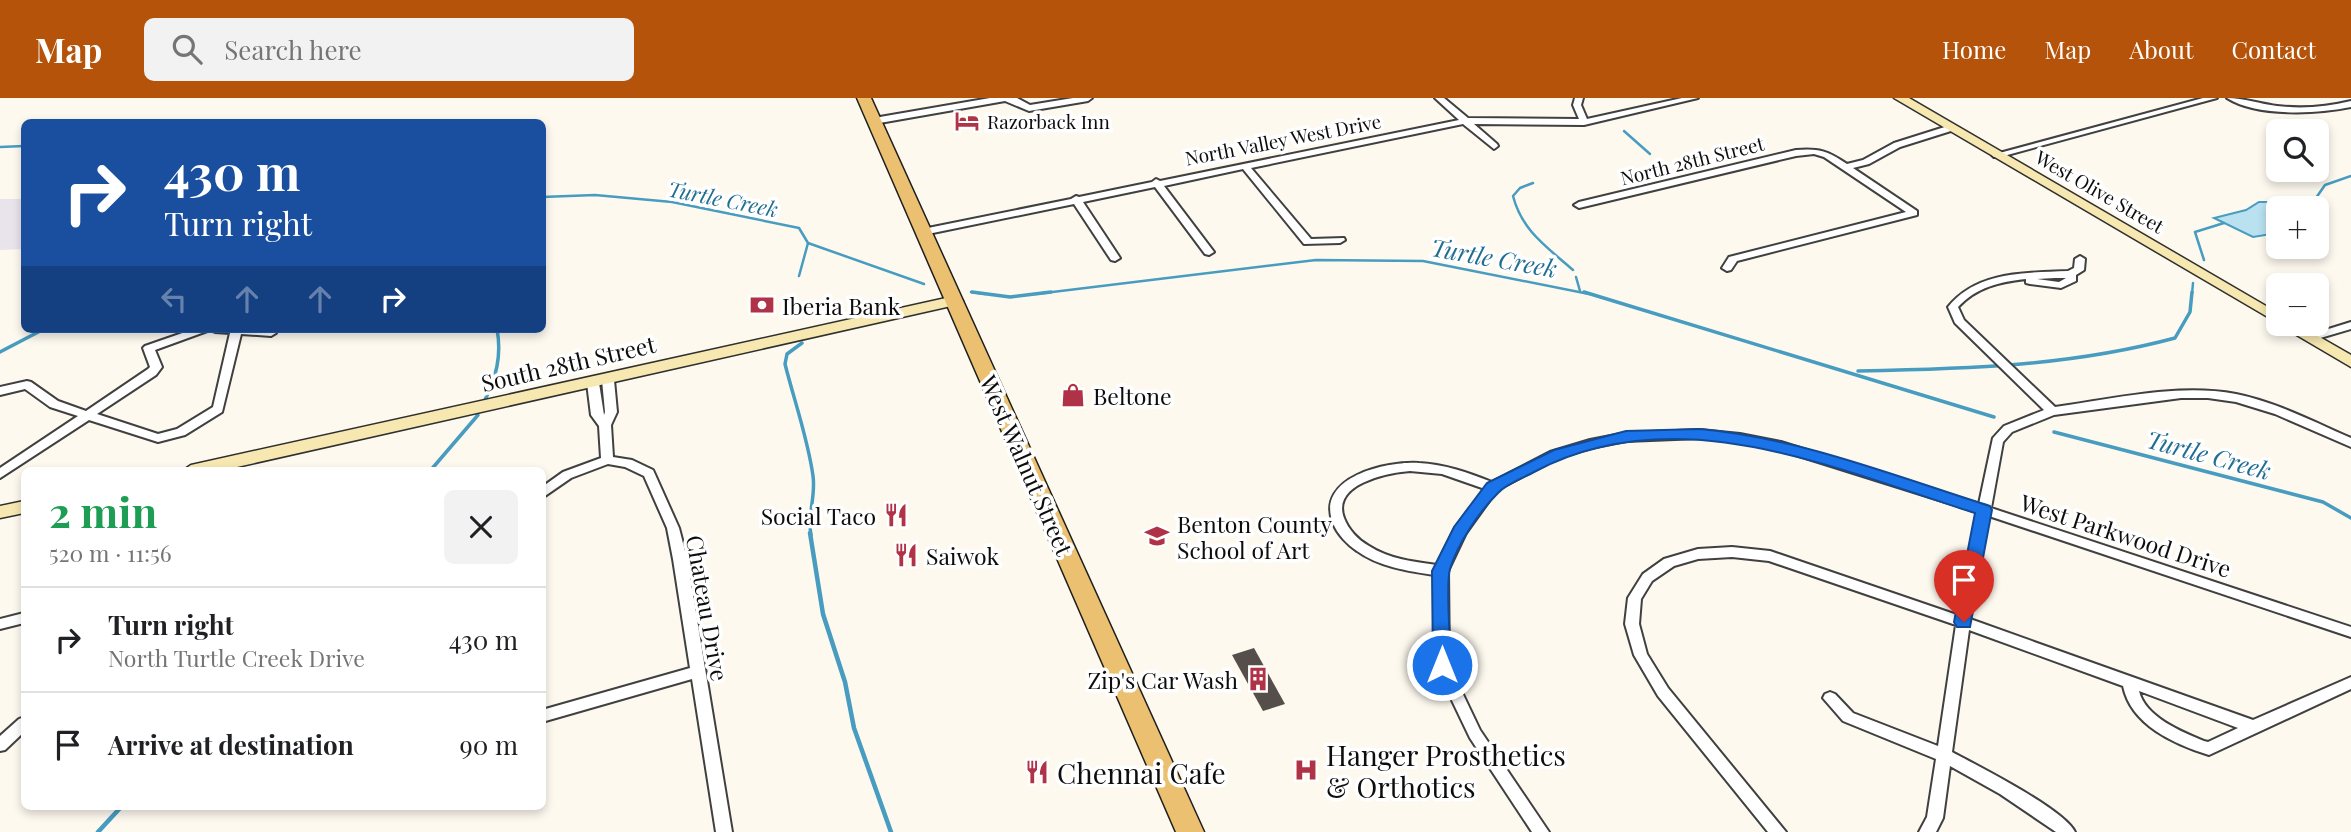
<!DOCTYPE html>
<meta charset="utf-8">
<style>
body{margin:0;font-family:"Playfair Display",serif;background:#f2f2f2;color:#202124;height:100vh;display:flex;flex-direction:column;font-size:26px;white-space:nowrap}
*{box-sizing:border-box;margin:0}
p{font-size:23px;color:#757577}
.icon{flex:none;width:38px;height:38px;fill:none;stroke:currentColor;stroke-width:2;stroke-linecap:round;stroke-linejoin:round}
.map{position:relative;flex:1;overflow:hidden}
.panel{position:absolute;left:21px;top:369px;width:525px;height:343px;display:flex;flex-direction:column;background:#fff;border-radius:10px;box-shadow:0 4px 10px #0003}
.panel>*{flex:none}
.hud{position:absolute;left:21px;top:21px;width:525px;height:214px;border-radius:10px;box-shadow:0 4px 10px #0003;background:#1a4fa0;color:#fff;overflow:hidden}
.tools{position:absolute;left:2266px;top:21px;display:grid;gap:14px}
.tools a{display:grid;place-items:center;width:63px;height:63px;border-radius:10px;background:#fff;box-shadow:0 4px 10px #0003;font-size:35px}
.pin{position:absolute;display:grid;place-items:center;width:60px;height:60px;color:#fff;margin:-72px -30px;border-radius:50% 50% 50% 0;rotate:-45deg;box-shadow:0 0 7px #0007}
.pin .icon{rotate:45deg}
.me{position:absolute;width:77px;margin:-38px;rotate:0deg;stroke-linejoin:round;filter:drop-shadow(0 0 5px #0008)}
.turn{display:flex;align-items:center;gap:24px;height:147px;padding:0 28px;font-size:32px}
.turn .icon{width:91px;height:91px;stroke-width:2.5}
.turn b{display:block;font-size:49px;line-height:60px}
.lanes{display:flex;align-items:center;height:66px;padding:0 28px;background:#0003;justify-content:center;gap:35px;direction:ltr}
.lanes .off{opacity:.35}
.round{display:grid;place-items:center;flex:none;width:74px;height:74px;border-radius:10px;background:#f2f2f2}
.summary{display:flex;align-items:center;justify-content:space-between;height:119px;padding:0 28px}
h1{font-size:42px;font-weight:700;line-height:52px;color:#1e9e55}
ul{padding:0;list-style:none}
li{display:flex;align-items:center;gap:21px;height:105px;padding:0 28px;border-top:2px solid #e0e0e0}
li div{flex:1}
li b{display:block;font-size:26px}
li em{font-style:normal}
header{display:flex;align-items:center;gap:42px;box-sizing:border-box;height:98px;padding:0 35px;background:#b45309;color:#fff}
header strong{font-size:33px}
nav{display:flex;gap:38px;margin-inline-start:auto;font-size:24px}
.search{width:490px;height:63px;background:#f2f2f2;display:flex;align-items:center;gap:18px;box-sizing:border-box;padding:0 24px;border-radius:10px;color:#757577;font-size:26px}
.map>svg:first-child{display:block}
.industrial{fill:#e9e3eb}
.water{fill:#b9e1f0;stroke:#479cc0;stroke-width:2}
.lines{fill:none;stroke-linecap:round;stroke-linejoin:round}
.stream-far2{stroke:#479cc0;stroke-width:2.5}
.stream-far1{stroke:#479cc0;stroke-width:3.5}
.stream{stroke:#479cc0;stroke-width:4.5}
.building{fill:#554e4b}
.street-casing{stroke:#404040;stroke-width:4}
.secondary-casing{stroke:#2f2f2f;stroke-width:3}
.primary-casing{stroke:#1e1e1e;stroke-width:3}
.street{fill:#fff;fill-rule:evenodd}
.secondary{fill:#f7e8b1;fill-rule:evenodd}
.primary{fill:#ebc171;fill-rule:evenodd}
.route{fill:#1a73e8;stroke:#114b97;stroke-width:2}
.labels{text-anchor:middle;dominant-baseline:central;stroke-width:7;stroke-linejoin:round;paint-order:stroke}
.far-poi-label{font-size:19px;fill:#0d0d0d;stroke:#fff;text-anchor:start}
.far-street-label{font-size:19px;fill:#0d0d0d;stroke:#fff}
.far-water-label{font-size:21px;font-style:italic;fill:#226e93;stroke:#fff}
.poi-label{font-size:23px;fill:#0d0d0d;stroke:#fff;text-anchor:start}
.street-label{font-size:23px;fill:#0d0d0d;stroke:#fff}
.water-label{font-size:24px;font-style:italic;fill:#226e93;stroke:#fff}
.near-poi-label{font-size:28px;fill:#0d0d0d;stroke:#fff;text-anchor:start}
</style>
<header>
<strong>Map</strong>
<div class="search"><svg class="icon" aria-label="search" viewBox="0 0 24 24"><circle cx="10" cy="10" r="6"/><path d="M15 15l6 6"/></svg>Search here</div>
<nav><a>Home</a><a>Map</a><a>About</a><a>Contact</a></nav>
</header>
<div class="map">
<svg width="2351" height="734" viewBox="0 0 2351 734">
<rect width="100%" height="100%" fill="#fdf9ef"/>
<path class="industrial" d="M0,101H24V151L0,152Z"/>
<path class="water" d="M2259,104H2271L2295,110H2278V135L2253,139L2214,120L2246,112Z"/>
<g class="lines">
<g class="stream-far2">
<path d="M1624,33L1650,56"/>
<path d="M0,49L24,48"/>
<path d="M1533,85L1520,90L1513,98C1522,133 1547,149 1573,172"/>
<path d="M542,99L595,97L672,104L799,130L808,145L924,186"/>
<path d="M2309,110L2325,87L2351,78"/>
<path d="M2204,162L2195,134L2224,125"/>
<path d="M799,178L808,145"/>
<path d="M1576,179L1580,193"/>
<path d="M971,194L985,196"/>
<path d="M1036,196L1316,162L1423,163L1589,196"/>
<path d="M2192,196L2193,185"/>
</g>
<g class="stream-far1">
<path d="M972,194L1010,199L1051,194"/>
<path d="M1584,194L1994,319"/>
<path d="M802,245L787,256L785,266C794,302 808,341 813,378C816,399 807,417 811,437"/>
<path d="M0,254L44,231"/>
<path d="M1858,273C1966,271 2071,268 2175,240L2190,214L2192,194"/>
<path d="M484,304C496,280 502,258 497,231"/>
<path d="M2054,334L2323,404L2351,420"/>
<path d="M430,373L478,317"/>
</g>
<g class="stream">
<path d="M810,435L823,516L845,584L854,630L891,734"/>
<path d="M98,734L121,709"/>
</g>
</g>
<path class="building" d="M1254,550L1285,606L1263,613L1232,557Z"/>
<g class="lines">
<g class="street-casing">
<g id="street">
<path d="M990,0H1017L1030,7L1073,0H1092L1088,3L1029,13L1005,3L874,26L870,23L874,20Z"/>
<path d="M1435,0H1444L1468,20L1579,21L1573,7L1575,0H1583L1581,7L1587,21L1682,0H1698L1584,27L1474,26L1497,46L1498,48L1494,51L1463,26L1251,70L1311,141L1344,140L1345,142L1340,145L1304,146L1243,71L1164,88L1214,154L1209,157L1205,156L1155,89L1083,104L1120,160L1115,163L1111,162L1074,106L923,137L918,134L923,131L1071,101L1076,98L1079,99L1152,84L1156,81L1160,83L1459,22Z"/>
<path d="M2203,0H2217L2000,59H1994L1992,57Z"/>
<path d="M2227,0C2244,0 2260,6 2277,8C2302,11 2326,9 2351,3V9C2317,16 2257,19 2227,0Z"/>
<path d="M1951,27L1954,28V32L1900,49L1869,66L1853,70L1917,113V117L1737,163L1731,172L1727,173L1722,170L1729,159L1906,114L1824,59L1814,56L1796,58L1579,110L1574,107L1579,104L1796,52C1819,50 1828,53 1847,66L1863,62L1894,45Z"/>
<path d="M2080,158L2085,161L2084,172L2076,177V183L2061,190L2030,186L2026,185V181C1999,184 1977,189 1958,209L1964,222L2055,309C2113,301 2178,285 2236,296C2276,304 2314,324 2351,340V349L2275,316L2236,304L2208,300H2181L2054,317L2012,334L2003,344L1991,410L2351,529V539L1989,418L1970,521L2253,622L2351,579V591L2209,657C2174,646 2131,627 2123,588L1969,532L1952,654C1978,668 2064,711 2075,734H2056L2000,696L1950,668L1943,720L1936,734H1919L1927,719L1936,661L1843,623L1823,600L1825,596L1830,594L1835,596L1853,615L1938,648L1956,527L1769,463L1732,459L1698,461L1674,468L1652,483L1641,501L1639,526L1647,556L1668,590L1786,734H1768L1658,598L1634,557L1625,526L1628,500L1643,476L1664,461L1698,451L1732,449L1770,453L1957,517L1977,414L1780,352L1740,344L1700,340L1626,343L1591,350L1558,360L1497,392L1466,435L1448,473L1449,567L1480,632L1549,734H1532L1470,640L1435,567L1434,477C1408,473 1379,469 1357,453C1348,447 1337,436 1333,425C1315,379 1387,363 1419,365C1444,366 1469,375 1492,384L1550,354L1590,342L1626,335L1700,332L1740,336L1781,344L1979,406L1993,340L2004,328L2044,312L1955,225L1948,209C1977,173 2025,175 2068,173L2074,170L2075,161ZM2055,180H2066L2059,184L2037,181ZM1410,373L1442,376L1485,391L1455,430L1437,467C1414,464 1389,461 1369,448C1358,442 1348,431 1344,420C1331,386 1387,375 1410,373ZM2139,593L2238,630L2208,644L2204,643C2182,634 2145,619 2139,593Z"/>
<path d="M2351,224V231L2310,243L2305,240L2306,238Z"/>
<path d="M194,231L275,233L276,235L271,238L241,236L222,314L185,337L158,344L89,322L0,380V370L78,318L50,309L25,291L0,297V289L27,283L31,284L58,303L86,313L148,271L150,269L143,250L145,248ZM210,232L215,234L230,235L213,309L177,331L158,336L97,316L156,277L162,269L155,252Z"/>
<path d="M608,278L614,282L617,314L611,327L613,359L632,362L653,372L679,430L687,461L732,734H716L692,581L542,624V612L690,570L673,461L667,430L644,378L625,369L608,366L571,380L542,400V389L563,374L601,360L599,328L591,317L587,285L593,281L599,285L604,317L605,314L602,282Z"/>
<path d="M24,515V525L0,531V521Z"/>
<path d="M24,619V634L5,652L0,653V638L19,621Z"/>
</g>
</g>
<g class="secondary-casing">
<g id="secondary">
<path d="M1894,0H1909L2278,215V225Z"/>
<path d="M955,198L963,203L960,206L219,373H182L191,367Z"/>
<path d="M2278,226H2297L2351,257V269Z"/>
<path d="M24,403V415L0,420V408Z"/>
</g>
</g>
<g class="primary-casing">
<path id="primary" d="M857,0H871L1204,734H1176Z"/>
</g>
<use href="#street" class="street"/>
<use href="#secondary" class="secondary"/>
<use href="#primary" class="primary"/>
</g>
<path class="route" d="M1700,331C1799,340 1895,378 1990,408L1992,412L1970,529H1957L1954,524L1975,415C1835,371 1677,298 1534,374C1523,380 1506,386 1498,395C1479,414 1458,445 1450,471C1445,489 1451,546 1451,567L1448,572L1442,574L1435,572L1433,567L1432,473L1454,429L1487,385L1554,352L1626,333Z"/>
<defs>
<g id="hotel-bare" transform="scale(1.89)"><path d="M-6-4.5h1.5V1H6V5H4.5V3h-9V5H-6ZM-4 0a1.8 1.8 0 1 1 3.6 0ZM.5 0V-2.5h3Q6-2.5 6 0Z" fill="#b03246" stroke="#fff" stroke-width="2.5" paint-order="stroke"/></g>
<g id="bank-bare" transform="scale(1.89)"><path d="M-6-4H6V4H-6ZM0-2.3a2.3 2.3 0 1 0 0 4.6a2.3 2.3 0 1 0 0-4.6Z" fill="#b03246" stroke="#fff" stroke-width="2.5" paint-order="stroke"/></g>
<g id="shop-bare" transform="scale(1.89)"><path d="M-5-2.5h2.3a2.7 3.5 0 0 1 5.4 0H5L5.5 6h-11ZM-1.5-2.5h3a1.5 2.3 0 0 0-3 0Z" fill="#b03246" stroke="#fff" stroke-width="2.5" paint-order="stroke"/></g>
<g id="restaurant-bare" transform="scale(1.89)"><path d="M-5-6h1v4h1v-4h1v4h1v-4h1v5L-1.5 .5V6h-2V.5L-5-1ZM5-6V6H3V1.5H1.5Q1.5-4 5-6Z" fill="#b03246" stroke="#fff" stroke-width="2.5" paint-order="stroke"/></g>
<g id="school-bare" transform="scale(1.89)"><path d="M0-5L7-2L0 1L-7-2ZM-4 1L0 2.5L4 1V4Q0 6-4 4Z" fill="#b03246" stroke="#fff" stroke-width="2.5" paint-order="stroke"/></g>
<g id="building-bare" transform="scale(1.89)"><path d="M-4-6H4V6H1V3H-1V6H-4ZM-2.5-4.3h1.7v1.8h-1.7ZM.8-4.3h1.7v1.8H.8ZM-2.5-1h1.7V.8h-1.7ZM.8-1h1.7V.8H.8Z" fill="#b03246" stroke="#fff" stroke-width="2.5" paint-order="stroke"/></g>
<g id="hospital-bare" transform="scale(1.89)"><path d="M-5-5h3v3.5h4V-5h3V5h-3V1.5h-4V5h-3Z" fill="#b03246" stroke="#fff" stroke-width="2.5" paint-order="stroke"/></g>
</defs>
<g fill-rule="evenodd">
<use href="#hotel-bare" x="967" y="23"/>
<use href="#bank-bare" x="762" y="207"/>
<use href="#shop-bare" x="1073" y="297"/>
<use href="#restaurant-bare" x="896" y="417"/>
<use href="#school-bare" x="1157" y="438"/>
<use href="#restaurant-bare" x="906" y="457"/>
<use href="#building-bare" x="1258" y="581"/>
<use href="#hospital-bare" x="1306" y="672"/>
<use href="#restaurant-bare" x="1037" y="674"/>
</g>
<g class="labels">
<g class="far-poi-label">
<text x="987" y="23">Razorback Inn</text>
</g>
<g class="far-street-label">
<text transform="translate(1283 41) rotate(-11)">North Valley West Drive</text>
<text transform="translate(1692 62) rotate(-14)">North 28th Street</text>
<text transform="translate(2100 93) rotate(30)">West Olive Street</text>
</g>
<g class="far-water-label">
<text transform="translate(723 100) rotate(11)">Turtle Creek</text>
</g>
<g class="poi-label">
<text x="782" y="207">Iberia Bank</text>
<text x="1093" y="297">Beltone</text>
<text x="876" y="417" text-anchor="end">Social Taco</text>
<text x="1177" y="425">Benton County<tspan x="1177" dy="26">School of Art</tspan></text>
<text x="926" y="457">Saiwok</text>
<text x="1238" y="581" text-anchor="end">Zip's Car Wash</text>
</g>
<g class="street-label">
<text transform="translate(568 265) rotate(-13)">South 28th Street</text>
<text transform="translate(1027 367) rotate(66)">West Walnut Street</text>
<text transform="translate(2126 437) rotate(18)">West Parkwood Drive</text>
<text transform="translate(708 510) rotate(80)">Chateau Drive</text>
</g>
<g class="water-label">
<text transform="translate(1494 159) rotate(10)">Turtle Creek</text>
<text transform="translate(2209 356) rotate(15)">Turtle Creek</text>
</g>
<g class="near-poi-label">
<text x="1326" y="656">Hanger Prosthetics<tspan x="1326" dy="32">&amp; Orthotics</tspan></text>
<text x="1057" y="674">Chennai Cafe</text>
</g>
</g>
</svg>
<div class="tools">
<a><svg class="icon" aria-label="search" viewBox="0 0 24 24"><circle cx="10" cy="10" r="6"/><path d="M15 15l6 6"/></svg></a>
<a>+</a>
<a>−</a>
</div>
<div class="pin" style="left:1964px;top:524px;background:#d93025"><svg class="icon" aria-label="arrive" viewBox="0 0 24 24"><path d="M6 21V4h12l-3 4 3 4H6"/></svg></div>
<svg class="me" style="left:1442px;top:567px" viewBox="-20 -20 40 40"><circle r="17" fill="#1a73e8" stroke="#fff" stroke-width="3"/><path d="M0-11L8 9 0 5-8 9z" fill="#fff"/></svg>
<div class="hud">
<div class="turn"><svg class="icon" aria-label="right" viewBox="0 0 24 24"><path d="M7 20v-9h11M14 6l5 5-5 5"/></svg><div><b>430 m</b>Turn right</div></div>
<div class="lanes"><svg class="icon off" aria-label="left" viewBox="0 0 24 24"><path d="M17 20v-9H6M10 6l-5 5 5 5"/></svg><svg class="icon off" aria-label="ahead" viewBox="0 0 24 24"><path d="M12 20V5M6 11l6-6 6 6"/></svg><svg class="icon off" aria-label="ahead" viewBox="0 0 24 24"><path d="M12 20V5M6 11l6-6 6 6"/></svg><svg class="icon" aria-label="right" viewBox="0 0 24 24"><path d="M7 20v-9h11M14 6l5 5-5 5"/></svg></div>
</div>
<section class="panel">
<div class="summary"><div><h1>2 min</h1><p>520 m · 11:56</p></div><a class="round"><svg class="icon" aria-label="close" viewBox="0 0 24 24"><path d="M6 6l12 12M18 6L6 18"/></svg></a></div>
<ul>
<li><svg class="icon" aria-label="right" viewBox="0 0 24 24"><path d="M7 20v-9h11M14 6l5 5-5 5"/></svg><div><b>Turn right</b><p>North Turtle Creek Drive</p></div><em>430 m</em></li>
<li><svg class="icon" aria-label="arrive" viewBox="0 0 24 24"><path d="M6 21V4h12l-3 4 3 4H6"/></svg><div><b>Arrive at destination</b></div><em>90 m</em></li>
</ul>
</section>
</div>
